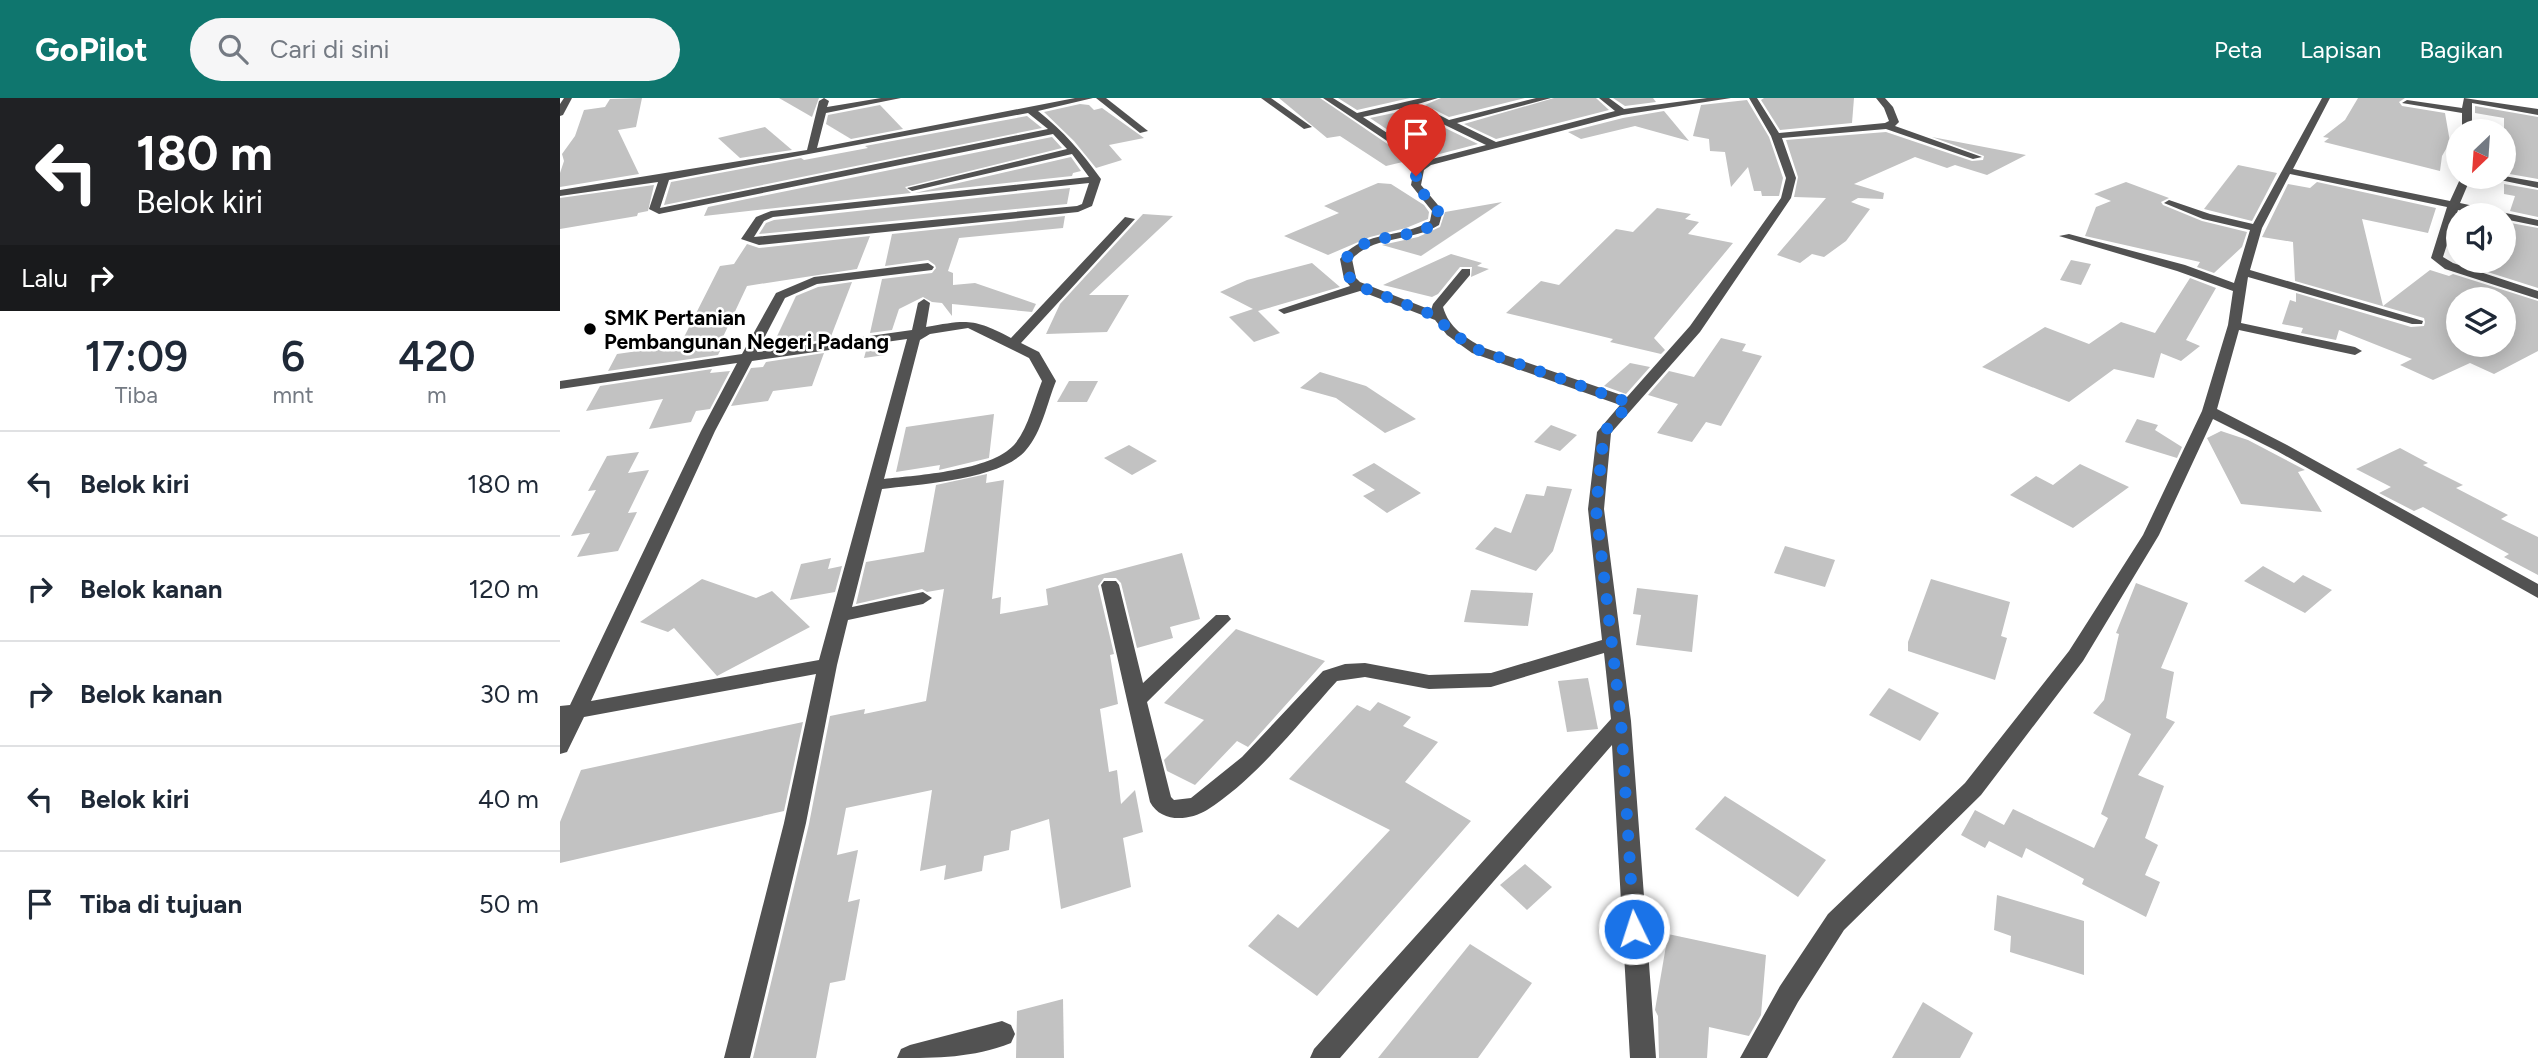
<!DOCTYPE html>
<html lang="id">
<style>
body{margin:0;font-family:Figtree,sans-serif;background:#f6f6f7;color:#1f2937;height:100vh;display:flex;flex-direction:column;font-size:26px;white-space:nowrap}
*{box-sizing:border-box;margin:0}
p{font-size:23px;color:#747a83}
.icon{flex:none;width:38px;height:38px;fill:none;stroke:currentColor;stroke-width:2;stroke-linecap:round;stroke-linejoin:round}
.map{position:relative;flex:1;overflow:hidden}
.drawer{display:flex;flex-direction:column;background:#fff;width:560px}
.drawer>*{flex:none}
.banner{background:#202124;color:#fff;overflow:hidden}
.needle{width:46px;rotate:205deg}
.controls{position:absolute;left:1886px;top:21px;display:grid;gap:14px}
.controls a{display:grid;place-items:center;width:70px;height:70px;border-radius:50%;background:#fff;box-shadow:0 4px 18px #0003;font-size:35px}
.pin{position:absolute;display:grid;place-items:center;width:60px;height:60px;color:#fff;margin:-72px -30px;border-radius:50% 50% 50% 0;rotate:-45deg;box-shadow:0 0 7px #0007}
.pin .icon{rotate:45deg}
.me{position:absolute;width:77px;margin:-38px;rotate:356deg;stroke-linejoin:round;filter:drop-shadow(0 0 5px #0008)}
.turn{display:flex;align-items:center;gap:24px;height:147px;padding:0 21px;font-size:32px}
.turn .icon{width:91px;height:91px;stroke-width:2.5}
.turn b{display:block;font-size:49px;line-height:60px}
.then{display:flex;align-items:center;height:66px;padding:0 21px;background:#0003;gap:14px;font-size:26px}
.eta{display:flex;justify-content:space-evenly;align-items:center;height:119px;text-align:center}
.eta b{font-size:42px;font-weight:600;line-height:49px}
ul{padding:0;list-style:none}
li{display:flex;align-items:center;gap:21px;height:105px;padding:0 21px;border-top:2px solid #e0e1e3}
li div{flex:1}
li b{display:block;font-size:26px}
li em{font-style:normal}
header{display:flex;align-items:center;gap:42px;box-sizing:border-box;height:98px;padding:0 35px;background:#0f766e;color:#fff}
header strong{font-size:33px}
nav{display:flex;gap:38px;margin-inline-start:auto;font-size:24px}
.search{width:490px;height:63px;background:#f6f6f7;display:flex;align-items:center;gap:18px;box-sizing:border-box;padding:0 24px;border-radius:38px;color:#747a83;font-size:26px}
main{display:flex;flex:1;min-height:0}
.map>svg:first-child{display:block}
.building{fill:#c2c2c2;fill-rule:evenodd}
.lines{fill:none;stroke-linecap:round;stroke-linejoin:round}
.minor{fill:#525252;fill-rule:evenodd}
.route{stroke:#1a73e8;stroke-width:12;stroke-dasharray:0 21.6}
.poi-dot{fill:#000;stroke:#fff;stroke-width:2.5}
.labels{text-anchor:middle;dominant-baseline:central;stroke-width:5;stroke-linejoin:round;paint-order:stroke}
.far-poi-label{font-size:21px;font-weight:bold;fill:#000;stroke:#fff;text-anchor:start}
</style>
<header>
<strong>GoPilot</strong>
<div class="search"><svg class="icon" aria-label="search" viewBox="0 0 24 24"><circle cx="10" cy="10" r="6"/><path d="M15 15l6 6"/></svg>Cari di sini</div>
<nav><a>Peta</a><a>Lapisan</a><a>Bagikan</a></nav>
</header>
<main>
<section class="drawer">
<div class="banner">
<div class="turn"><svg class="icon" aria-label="left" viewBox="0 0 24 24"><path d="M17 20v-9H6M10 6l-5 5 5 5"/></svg><div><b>180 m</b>Belok kiri</div></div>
<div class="then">Lalu<svg class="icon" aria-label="right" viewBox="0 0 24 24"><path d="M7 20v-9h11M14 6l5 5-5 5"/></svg></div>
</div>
<div class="eta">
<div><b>17:09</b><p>Tiba</p></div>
<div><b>6</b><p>mnt</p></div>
<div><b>420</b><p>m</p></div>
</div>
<ul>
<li><svg class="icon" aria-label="left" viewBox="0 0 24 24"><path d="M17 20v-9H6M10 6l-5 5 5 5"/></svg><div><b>Belok kiri</b></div><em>180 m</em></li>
<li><svg class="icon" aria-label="right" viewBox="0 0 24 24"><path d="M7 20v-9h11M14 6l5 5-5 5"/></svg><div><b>Belok kanan</b></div><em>120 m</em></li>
<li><svg class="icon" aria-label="right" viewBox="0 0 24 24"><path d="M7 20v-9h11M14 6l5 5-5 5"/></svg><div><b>Belok kanan</b></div><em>30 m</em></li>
<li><svg class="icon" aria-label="left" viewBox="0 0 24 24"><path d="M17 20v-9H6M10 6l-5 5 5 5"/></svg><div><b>Belok kiri</b></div><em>40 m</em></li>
<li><svg class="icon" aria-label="arrive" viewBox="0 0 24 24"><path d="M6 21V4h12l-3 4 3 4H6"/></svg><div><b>Tiba di tujuan</b></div><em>50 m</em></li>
</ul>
</section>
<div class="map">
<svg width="1978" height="960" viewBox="0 0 1978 960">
<rect width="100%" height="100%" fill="#fff"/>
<g class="building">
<path d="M82,0L76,29L58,32L79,76L0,89V75L4,63L2,56L15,38L24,12L45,9L50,1Z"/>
<path d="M219,0H259L252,19Z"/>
<path d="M719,0H760L851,62L826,68L780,38L767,40Z"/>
<path d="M778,0H850L797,12Z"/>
<path d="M881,0H965L889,19L865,7Z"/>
<path d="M994,0H1036L1049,12L936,41L904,26Z"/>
<path d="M1053,0H1093L1096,4L1065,8Z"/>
<path d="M1204,0H1294L1292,25L1220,32L1201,2Z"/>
<path d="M1798,0H1845L1839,4L1842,8L1885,15L1890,44L1882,58L1880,73L1764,44L1769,40L1763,39L1785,22Z"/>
<path d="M1187,2L1209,39L1223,80L1219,98H1202L1201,93H1194L1188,69L1171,89L1165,54L1150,53L1149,41L1133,38L1141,7Z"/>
<path d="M520,6L529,7L534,12L542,10L584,40L549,47L562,62L536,70L514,43L484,14Z"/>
<path d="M320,7L343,31L291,41L266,26L268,17Z"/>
<path d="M1915,8L1978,19V81L1944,75V20L1915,15Z"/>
<path d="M848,12L918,46L868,59L810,20Z"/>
<path d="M1104,13L1129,43L1075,28L1021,41L1008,34L1063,20Z"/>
<path d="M467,18L482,30L104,107L111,84L241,60L244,62L308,50L305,48Z"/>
<path d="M205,29L232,52L180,60L158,40Z"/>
<path d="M1326,34L1412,63L1423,62L1424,58L1372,39L1466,57L1427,77L1395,67L1387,70L1355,59L1294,86L1324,95L1323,101L1298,100L1291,104L1310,111L1286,143L1264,159L1252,156L1240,165L1217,157L1266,100L1234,99L1238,79L1226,42Z"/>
<path d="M492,39L502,50L345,89L351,95L144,118L148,109Z"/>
<path d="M511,59L521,73L513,75L512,78L355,95Z"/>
<path d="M1678,67L1717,75L1692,123L1644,111Z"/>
<path d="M1566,84L1609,100L1601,104L1603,107L1642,123L1687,134L1682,149L1654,175L1637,169L1640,164L1525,138L1536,109L1551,103L1534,96Z"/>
<path d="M1757,84L1876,110L1868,135L1802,121L1823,208L1870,172L1889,178L1893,176L1978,203V253L1934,276L1910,265L1873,282L1840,267L1852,261L1779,232L1776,242L1741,235L1743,230L1722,226L1730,202L1736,204V195L1851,229L1864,228L1865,224L1864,220L1735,183L1733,144L1702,139L1728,86L1750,90ZM1899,201H1944V247H1899Z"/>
<path d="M818,85L831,86L864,107L869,114L868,121L846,130L810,139L768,157L724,138L779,115L764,108Z"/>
<path d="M1944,86L1978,92V119L1950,113L1955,98L1944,96Z"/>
<path d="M94,87L88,113L78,115L77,118L0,131V100Z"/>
<path d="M510,90L507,106L199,136L206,125L214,122Z"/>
<path d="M942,104L861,158L822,147L858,139L880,129L885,114Z"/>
<path d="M1097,110L1131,116L1125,121L1139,124L1128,136L1173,145L1094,240L1105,252L1101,256L1050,244L1053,241L946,215L981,183L999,187L1056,131L1073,134Z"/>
<path d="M583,116L613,118L529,197H569L547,234L486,236L500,206Z"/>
<path d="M505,118L503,130L399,140L388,173L393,175V187L415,185L476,206L472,214L392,206V218L382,205L372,204L363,199L339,211L332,232L310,235L322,181L372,175L376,170L375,167L368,162L325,168L332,136Z"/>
<path d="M1945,124L1978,130V190L1915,170L1944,163Z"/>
<path d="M310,138L297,171L187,188L162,241H166L158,257L48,273L57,256L120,247L160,168L174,166L187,146L199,150Z"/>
<path d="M891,156L922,165L917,168L929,171L911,179L912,169H900L878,196L872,199L823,187Z"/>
<path d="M1511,162L1531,166L1521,187L1500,182Z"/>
<path d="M752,165L780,189L698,213L720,235L694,244L669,219L693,211L660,194L687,182Z"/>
<path d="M1630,180L1656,190L1626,242L1640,248L1621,263L1601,255L1594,280L1554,271L1509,304L1422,269L1485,229L1529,246L1561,224L1595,235Z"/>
<path d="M292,184L270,241L212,249L236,198L258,189Z"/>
<path d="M1161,240L1186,246L1182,253L1202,258L1161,328L1146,324L1132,344L1097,335L1118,306L1088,297L1109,273L1134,279Z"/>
<path d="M328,246L325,257L304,260L307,249Z"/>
<path d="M264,255L252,288L213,293L208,303L171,308L191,270L203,269L206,264Z"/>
<path d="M1070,265L1090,269L1066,296L1044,288Z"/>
<path d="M152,271L150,275L170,273L150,311L136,313L131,324L89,331L103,301L26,313L40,288Z"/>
<path d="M760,274L806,288L856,321L825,335L776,300L740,290Z"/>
<path d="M509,283H538L527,304H497Z"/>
<path d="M434,316L429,360L379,372L380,367L336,374L346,329Z"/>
<path d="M1577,321L1598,327L1595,332L1622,349L1617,360L1565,344Z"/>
<path d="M991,327L1017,337L1000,353L974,344Z"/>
<path d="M1661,333L1688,342L1745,372L1738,374L1762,414L1681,406L1647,340Z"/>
<path d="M569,347L597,363L572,377L544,360Z"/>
<path d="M1840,350L1868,365L1863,367L1903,387L1896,390L1948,417L1941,421L1978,439V477L1944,459L1949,456L1863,409L1854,413L1819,395L1831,389L1796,371Z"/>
<path d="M79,354L68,375L89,372L68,415L77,414L58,453L17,459L30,435L11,438L36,392L28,393L47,358Z"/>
<path d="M814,365L861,395L827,415L803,398L815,392L792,377Z"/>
<path d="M1520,366L1569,389L1513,430L1450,397L1476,378L1493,387Z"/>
<path d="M427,376L426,385L444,382L432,501L441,499L440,516L488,507L486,491L622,455L640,521L610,529L613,540L577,550L561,485L556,480H544L538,488L554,556L550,557L558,606L540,611L549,674L557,672L561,706L575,692L583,734L563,740L571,789L501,811L489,721L451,733L449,752L424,758L422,773L384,782L386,767L360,773L372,692L286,710L277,757L298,752L288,804L300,801L285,882L270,885L256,960H193L249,726L270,618L305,611L304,616L366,603L384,491L367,494L362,491L296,506L306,464L364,454L376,387Z"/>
<path d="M987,388L1012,391L993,453L976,473L915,451L935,429L951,435L966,396L984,398Z"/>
<path d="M1225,448L1275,462L1265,489L1214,475Z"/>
<path d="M271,460L268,471L282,468L275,494L230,502L241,466Z"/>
<path d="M1703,468L1734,485L1743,477L1772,492L1745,515L1684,483Z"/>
<path d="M142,481L196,500L212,493L250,529L157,578L114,530L108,534L80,524Z"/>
<path d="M1371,481L1450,504L1441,538L1447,540L1435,582L1348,553V544Z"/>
<path d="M1576,485L1628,505L1601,570L1614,574L1606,620L1615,624L1578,677L1604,688L1585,740L1598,747L1585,777L1600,784L1586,819L1522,786L1524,781L1466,750L1462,760L1429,743L1425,750L1401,737L1415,712L1444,727L1453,711L1534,750L1548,720L1541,716L1571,636L1533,615L1544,602L1559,536L1556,535Z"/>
<path d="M1077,490L1138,497L1132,554L1076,547L1081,517L1073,516Z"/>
<path d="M911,492L973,495L968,528L904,524Z"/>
<path d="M676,531L765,563L688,649L677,643L635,687L607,673L604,662L644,622L604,605Z"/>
<path d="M1028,580L1038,631L1007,634L998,583Z"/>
<path d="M1329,590L1379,615L1360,643L1309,617Z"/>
<path d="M818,604L851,619L843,628L878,644L845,684L911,723L757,898L688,848L718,816L738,830L830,732L729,681L797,607L810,613Z"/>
<path d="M243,624L224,713L0,765V724L21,672Z"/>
<path d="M1165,698L1266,762L1238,799L1135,731Z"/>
<path d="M965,766L992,789L967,812L940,787Z"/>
<path d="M1437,797L1524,823V877L1450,854L1451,838L1434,832Z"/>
<path d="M1108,836L1206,857L1201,917L1189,938L1149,929L1147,960H1099L1098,918L1095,912Z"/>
<path d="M910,846L972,885L918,960H818Z"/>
<path d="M503,901L504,960H456L457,913Z"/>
<path d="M1363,904L1413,935L1400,960H1332Z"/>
</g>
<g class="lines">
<g class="minor">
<path d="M4,0H12L3,17L0,18V6Z"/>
<path d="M264,0L269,3L267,9L321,0H341L266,15L257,50L515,0H533L478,13C504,34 521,53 541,81L532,108L518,114L199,147L181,141L196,119L211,113L529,79L512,56L352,93L347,90L507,51L493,36L99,116L89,111L98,84L0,98V92L247,52L259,3ZM468,15L488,31L100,110L109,82ZM529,85L522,106L517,108L194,139L204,123L213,119Z"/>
<path d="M536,0H546L588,33L580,35Z"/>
<path d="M701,0H711L752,29L744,31Z"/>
<path d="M763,0H773L797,15L862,0H878L858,6L889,22L976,0H991L897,25L936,44L1055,13L1039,0H1049L1064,11L1147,0H1171L1062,17L871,67L864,72L861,87L883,113L879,127C852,144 814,137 792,161L796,180L800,184L871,212L873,206L902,171H910V177L883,209C889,230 905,239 922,249L1067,299L1130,228L1221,100L1226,80L1211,38L1189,0H1197L1219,35L1325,25L1329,23L1324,10L1316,0H1325L1333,9L1339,24L1335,28L1422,59L1413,61L1326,31L1222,40L1236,80L1231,100L1140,234L1051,335L1044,411L1071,623L1096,960H1070L1052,647L780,960H750L754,951L1051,621L1044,555L931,589L869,591L805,579L777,583C737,627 697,680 647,712C629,723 601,725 590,704L541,487L544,483H556L559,487L583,585L656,517H668L671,521L587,604L611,699L614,702L631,700L682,659L763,573L785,566L805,565L869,577L931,575L1042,542L1028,411L1037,334L1060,307L912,255L887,237L875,222L800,193L724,216L718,212L790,188L784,181L780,161C803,132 841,141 870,123L872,113L851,87L854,71L860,65ZM848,9L926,47L868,62L803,19Z"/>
<path d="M1762,0H1770L1733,71L1890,103L1901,79H1911L1900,105L1978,122V128L1944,121V117H1925L1898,112L1883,159L1893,165L1978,193V201L1885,171L1871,160L1887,109L1730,76L1702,130L1690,172L1863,223L1862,226H1852L1688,179L1681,225L1795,249L1802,253L1795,257L1679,232L1657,311L1727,347L1978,486V500L1717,353L1653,321L1599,437L1523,563L1421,697L1284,832L1238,904L1207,960H1180L1220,888L1268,816L1405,685L1509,553L1583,437L1642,313L1668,227L1673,193L1617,173L1499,138L1509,136L1625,167L1674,185L1690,132L1643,121L1604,105L1609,102L1650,116L1693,126Z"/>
<path d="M1904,0L1978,11V17L1912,5V33H1902V15L1842,5L1847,2L1902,10Z"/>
<path d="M1944,78L1978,84V90L1926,79Z"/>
<path d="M565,119L575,121L461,245L479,254L496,283C487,305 482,334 466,352C441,382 359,386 322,391L292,509L363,494L372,500L363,506L288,522L277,567L246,725L190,960H164L224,725L256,576L24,619L7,654L0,656V608L10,607L141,333L177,265L0,291V283L182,256L216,195L254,179L368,165L374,169L372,172L257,186L225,200L197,254L352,232L358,205L364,201L370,205L366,229C407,222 413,220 451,240ZM408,230L469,260L482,283C474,303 468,331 454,347C430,373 358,377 324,381L360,242L370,236ZM347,241L259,562L31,603L155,333L192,263Z"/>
<path d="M442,923L451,927L455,936L451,945C412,960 378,960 337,960L341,951L350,947Z"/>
</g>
</g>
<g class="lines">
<path class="route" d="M856,78V87L878,113L875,125C849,145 804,132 786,161L790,181L796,187L878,219L888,232L916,251L1070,305L1044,334L1036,411L1061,623L1074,831"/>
</g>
<circle class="poi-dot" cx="30" cy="231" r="7"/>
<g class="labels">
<g class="far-poi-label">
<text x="44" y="219">SMK Pertanian<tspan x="44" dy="24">Pembangunan Negeri Padang</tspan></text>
</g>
</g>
</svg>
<div class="controls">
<a><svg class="needle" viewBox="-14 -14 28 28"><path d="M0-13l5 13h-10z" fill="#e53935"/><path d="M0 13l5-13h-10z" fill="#747a83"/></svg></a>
<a><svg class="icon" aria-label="sound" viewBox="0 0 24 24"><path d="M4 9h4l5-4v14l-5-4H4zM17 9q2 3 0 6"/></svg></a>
<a><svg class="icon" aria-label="layers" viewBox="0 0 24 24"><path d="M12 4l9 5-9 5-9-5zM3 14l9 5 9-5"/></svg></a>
</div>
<div class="pin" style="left:856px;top:78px;background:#d93025"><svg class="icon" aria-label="arrive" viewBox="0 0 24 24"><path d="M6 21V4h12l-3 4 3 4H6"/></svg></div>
<svg class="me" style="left:1074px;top:831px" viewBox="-20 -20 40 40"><circle r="17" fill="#1a73e8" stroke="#fff" stroke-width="3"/><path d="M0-11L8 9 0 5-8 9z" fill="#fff"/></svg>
</div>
</main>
